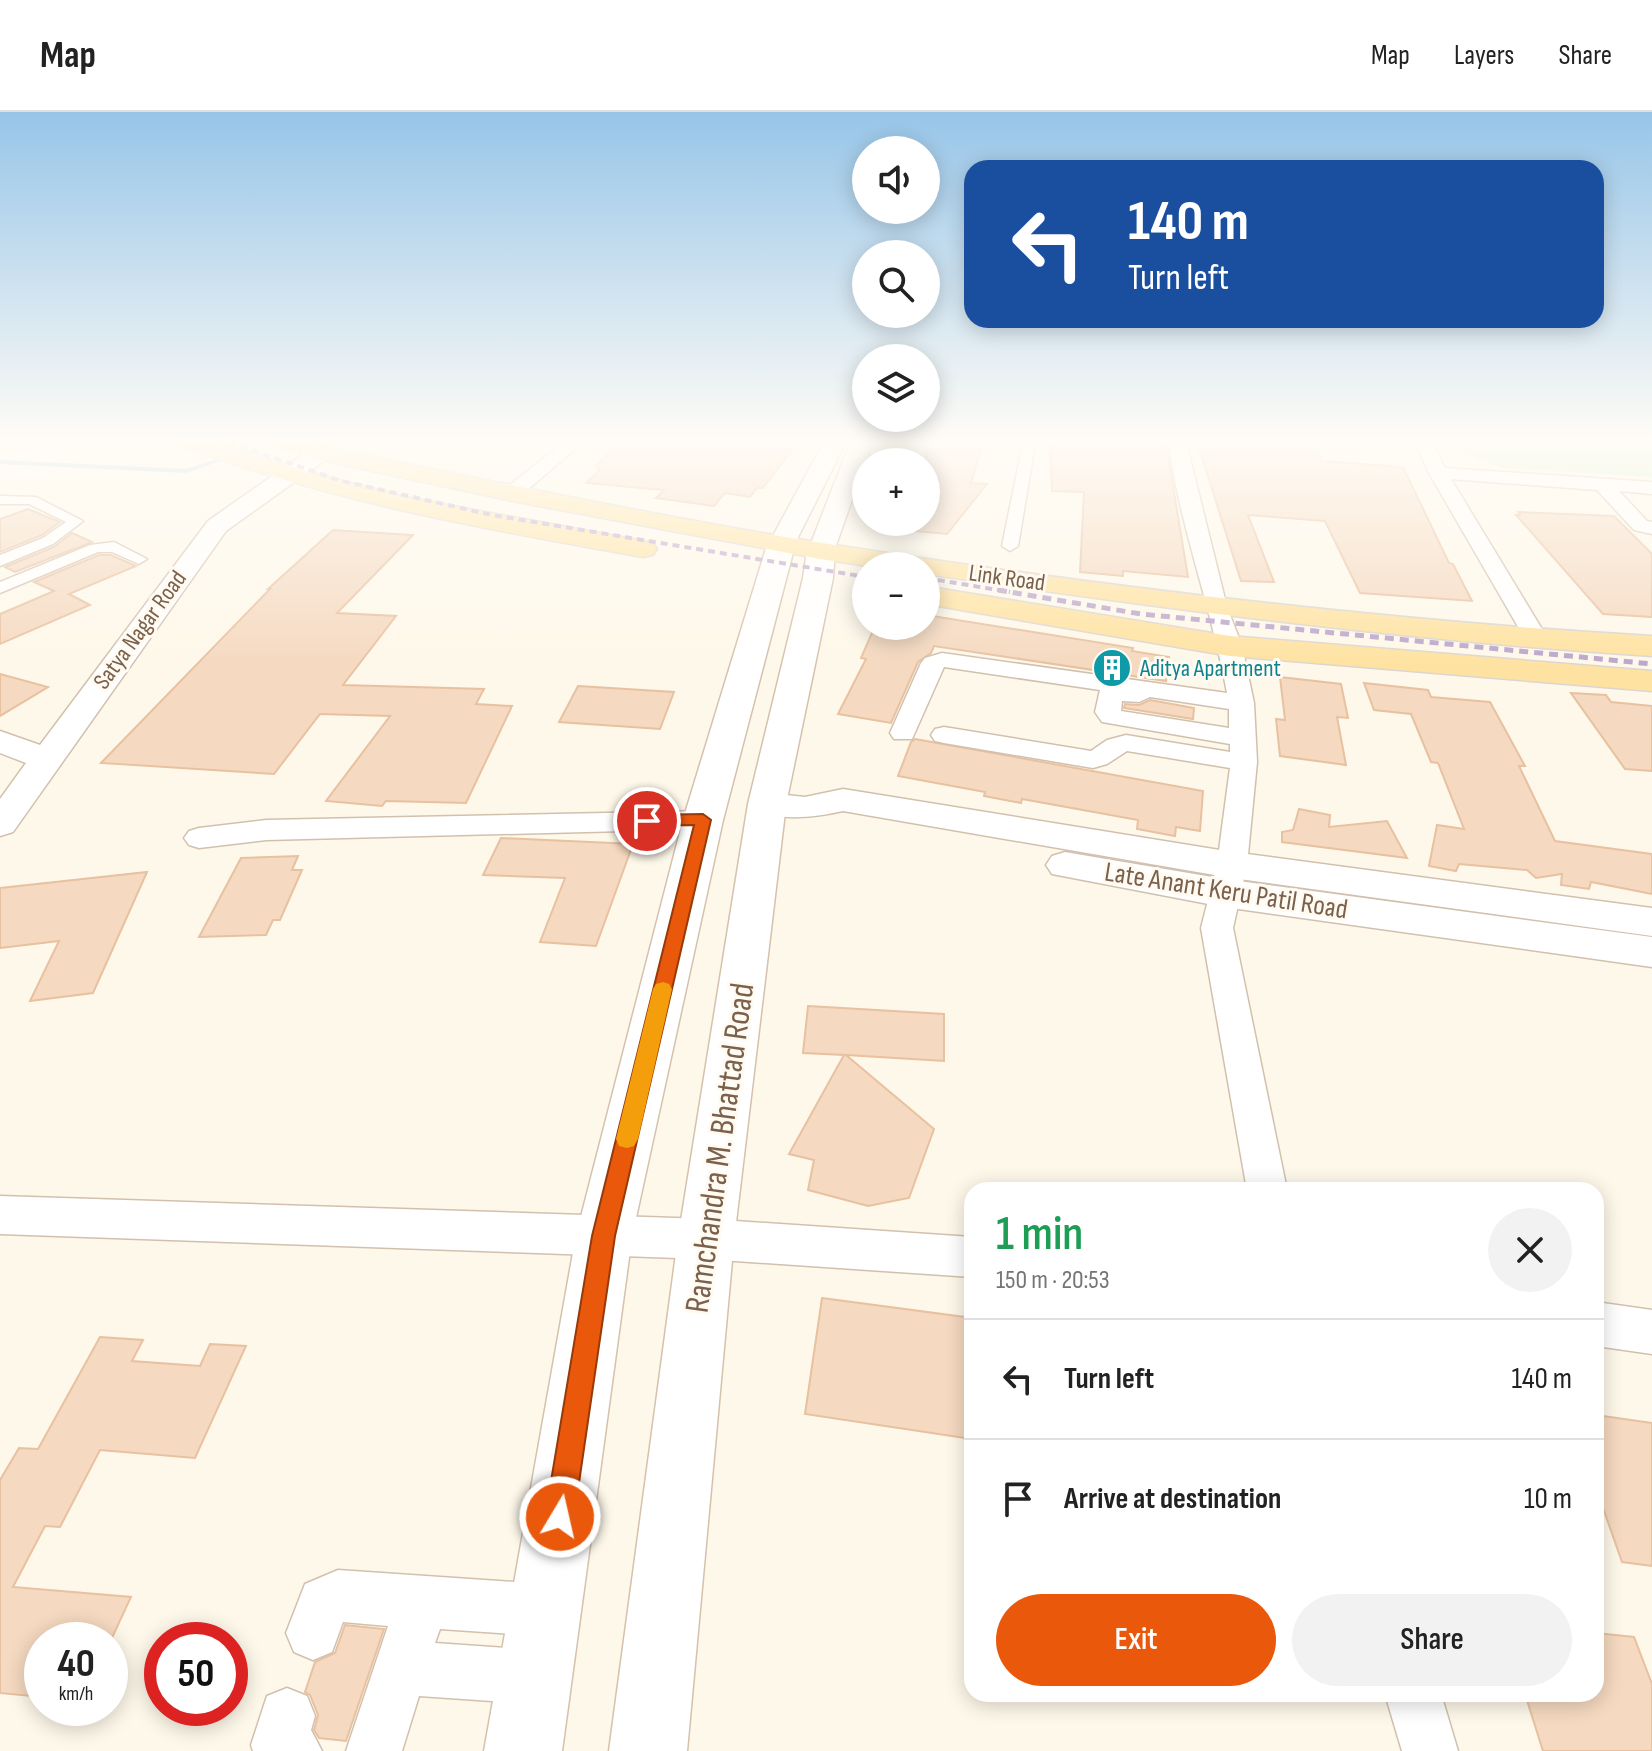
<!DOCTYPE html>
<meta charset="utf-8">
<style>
body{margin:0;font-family:"Sofia Sans Condensed",sans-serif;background:#f2f2f2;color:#222;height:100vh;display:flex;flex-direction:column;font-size:30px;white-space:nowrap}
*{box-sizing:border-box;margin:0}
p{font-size:26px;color:#767676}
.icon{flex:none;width:44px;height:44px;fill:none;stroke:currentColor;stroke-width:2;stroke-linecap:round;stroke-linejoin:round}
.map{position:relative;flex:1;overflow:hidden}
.sheet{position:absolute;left:964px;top:1070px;width:640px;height:520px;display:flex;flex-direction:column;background:#fff;border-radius:24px;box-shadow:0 4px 20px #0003}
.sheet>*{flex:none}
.hud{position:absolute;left:964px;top:48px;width:640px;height:168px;border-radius:24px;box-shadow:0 4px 20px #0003;background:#1a4fa0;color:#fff;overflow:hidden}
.tools{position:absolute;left:852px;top:24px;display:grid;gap:16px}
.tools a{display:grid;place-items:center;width:88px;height:88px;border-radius:50%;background:#fff;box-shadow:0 4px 20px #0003;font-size:40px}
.speed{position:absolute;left:24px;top:1510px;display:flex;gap:16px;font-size:40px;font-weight:700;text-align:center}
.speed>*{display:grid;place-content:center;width:104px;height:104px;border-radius:50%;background:#fff;box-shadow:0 4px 20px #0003;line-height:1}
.speed small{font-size:20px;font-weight:400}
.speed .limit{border:12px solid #d22;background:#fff;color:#111}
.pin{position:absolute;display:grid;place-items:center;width:68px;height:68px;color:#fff;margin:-34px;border:4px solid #fff;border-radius:50%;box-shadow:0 2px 8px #0007}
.me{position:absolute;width:88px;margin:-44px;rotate:9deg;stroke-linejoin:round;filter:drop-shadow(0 0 6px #0008)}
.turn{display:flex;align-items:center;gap:28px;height:168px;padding:0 32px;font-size:36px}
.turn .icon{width:104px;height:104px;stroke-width:2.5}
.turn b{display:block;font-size:56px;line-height:68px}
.round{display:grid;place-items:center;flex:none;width:84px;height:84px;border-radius:42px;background:#f2f2f2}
.head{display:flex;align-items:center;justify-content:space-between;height:136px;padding:0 32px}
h1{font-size:48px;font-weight:600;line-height:60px;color:#1e9e55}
.button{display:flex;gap:16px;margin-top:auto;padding:16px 32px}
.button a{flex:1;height:92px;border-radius:48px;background:#ea580c;color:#fff;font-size:32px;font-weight:600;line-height:92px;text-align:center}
.button a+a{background:#f2f2f2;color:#222}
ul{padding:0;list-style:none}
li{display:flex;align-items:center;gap:24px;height:120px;padding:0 32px;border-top:2px solid #e0e0e0}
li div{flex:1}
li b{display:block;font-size:30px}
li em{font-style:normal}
header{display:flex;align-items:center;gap:48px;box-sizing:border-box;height:112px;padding:0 40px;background:#fff;border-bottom:2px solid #e0e0e0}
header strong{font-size:38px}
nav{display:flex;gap:44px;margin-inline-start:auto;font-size:28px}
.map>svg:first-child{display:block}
.green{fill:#d4edc7}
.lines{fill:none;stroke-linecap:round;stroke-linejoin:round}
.stream{fill:#a2cedc;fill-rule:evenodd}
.building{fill:#f5d9c0;stroke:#e8c1a0;stroke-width:2}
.pedestrian-casing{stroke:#d2c0ae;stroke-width:3}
.minor-casing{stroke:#d2c0ae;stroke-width:3}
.tertiary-casing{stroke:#d2c0ae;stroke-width:3}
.secondary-casing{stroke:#d5c1ac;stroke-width:3}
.primary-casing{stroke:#ddd6d0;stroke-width:3}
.pedestrian{fill:#fff;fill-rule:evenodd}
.minor{fill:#fff;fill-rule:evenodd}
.tertiary{fill:#fff;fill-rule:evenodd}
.secondary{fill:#fff;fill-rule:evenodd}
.primary{fill:#fee2a1;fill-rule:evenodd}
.rail-far1{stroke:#bca6ca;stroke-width:4;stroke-dasharray:7 5;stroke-linecap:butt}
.rail{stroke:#bca6ca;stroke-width:5;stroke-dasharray:9 6;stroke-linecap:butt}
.route{fill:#ea580c;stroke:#983908;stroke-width:2}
.slow{fill:#f59e0b}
.labels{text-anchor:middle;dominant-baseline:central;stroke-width:6;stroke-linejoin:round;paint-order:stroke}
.far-street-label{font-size:24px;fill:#7b604b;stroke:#fffbf2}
.far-culture-label{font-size:24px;fill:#0d838f;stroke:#fffbf2;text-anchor:start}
.street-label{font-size:28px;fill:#7b604b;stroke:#fffbf2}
.near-street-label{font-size:34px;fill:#7b604b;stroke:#fffbf2}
</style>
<header>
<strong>Map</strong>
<nav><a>Map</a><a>Layers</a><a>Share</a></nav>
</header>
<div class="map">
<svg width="1652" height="1639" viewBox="0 0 1652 1639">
<rect width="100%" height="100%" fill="#fef8ea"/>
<path class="green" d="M1449,326H1652V365L1504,356L1457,339Z"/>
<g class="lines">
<path class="stream" d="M258,326H265L221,349L186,361L0,352V348L186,357L217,347Z"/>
</g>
<g class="building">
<path d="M617,326H801L763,376H757L750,385L725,381L714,394L656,386L664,378L586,371L600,358L596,354L617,333Z"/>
<path d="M926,326H984L971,371L987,372L947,422L914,419L918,410H926Z"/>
<path d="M1050,326H1165L1188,465L1123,459V464L1080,460L1084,380L1052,379Z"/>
<path d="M1196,326L1314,327L1321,349L1403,355L1449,451L1453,452L1472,489L1360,481L1325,409L1248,403L1274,470L1241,469Z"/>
<path d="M28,397L60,410L42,423L0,440V407Z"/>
<path d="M1518,400L1614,404L1652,442V505L1603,502L1516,403H1520Z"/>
<path d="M333,418L413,423L337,501L396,504L343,573L484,577L476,592L512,594L466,691L386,689L382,694L326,689L390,604L320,602L274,662L101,651L270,477H268Z"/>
<path d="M72,421L92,430L15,460L5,455L54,435Z"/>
<path d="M99,443H111L136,454L69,482L90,493L0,532V502L54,479L34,470Z"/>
<path d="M926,503L1133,536L1132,539L1169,545L1166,569L934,534L931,541L918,550L891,611L838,602L866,547L861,546L875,514H926Z"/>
<path d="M0,562L48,575L0,604Z"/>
<path d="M1280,565L1341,572L1348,606L1337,605L1346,653L1280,644L1276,607L1285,608Z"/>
<path d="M1364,571L1428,578L1431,585L1490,590L1525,654H1519L1555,729L1652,742V782L1591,770L1589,777L1561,773L1562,762L1536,766L1527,758L1459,752L1456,759L1429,754L1437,713L1464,717L1438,651L1431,650L1411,602L1374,598Z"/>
<path d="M578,574L674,580L660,617L559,610Z"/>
<path d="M1571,581L1606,583L1611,590L1652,594V659L1625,657Z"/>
<path d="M1150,588L1194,596L1193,607L1124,596L1125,592L1139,593Z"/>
<path d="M915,627L1203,679L1200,719L1176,715L1175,724L1137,717L1138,708L1022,687L1021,691L984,684L985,680L898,664L911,630Z"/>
<path d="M1299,697L1330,703L1329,715L1387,709L1407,746L1282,730V720L1293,718Z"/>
<path d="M501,726L633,732L596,834L540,830L565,766L483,763Z"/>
<path d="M298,744L292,758H302L280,808H273L266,823L199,825L241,746Z"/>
<path d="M147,760L93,881L30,889L59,829L0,836V776Z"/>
<path d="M808,894L944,902V949L846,943L934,1017L909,1086L868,1094L808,1078L814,1048L789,1042L844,943L803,941Z"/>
<path d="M822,1186L972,1206V1327L805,1302Z"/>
<path d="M100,1225L143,1228L132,1249L200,1254L210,1232L246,1234L195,1346L100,1338L60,1415L45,1414L13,1475L131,1485L111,1528H42V1585L0,1581V1368L19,1336L38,1337Z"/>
<path d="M1596,1303L1652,1311V1454L1622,1450L1596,1376Z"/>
<path d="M345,1513L384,1517L346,1629L319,1626L314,1618L318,1603L310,1583L305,1580L315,1550L335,1541Z"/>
<path d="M1596,1521L1634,1525L1652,1572V1639H1543L1525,1582H1596Z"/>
</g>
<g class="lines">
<g class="pedestrian-casing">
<g id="pedestrian">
<path d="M1024,326H1036L1018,434L1010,439L1002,434Z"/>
<path d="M0,384L36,385L83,409L53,432L0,454V443L43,426L66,410L29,392H0Z"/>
<path d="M114,430L147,447L139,452L112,440H98L0,481V470L90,433Z"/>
</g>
</g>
<g class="minor-casing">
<g id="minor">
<path d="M569,326H588L519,385H505L503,381L505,377Z"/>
<path d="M1168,326H1185L1227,495L1242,534L1254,591L1257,650L1247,753L1233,816L1287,1078H1247L1201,816L1217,753L1230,656L1127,639L1107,652L1093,656L944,631L935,629L931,623L935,617L944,615L1091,639L1107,628L1126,623L1230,640V632L1102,610L1095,600L1100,578L944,555L912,627H894L890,621L921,551L925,546L942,541L1227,581C1212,496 1179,413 1168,326ZM1150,585L1229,597V616L1121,599L1122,589L1139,590Z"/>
<path d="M1413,326H1430L1445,356L1652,370V382L1619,379L1647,409L1652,410V422L1634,418L1597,378L1451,367L1548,527L1544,532H1528L1429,361Z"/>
<path d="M703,699L713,701L717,708L713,715L703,717L266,728L199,736L189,733L184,726L189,719L199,716L266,708Z"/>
<path d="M0,1084L706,1107L972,1125V1165L706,1147L0,1122Z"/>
<path d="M1596,1190L1652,1198V1242L1596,1234Z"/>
<path d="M338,1458L545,1472L564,1479L571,1498L564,1517L545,1524L440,1517L435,1531L534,1538L553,1546L561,1565L553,1584L534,1592L419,1584L402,1639H346L388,1514L343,1510L332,1540L313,1548L294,1540L286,1521L305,1472Z"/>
<path d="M287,1576L307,1584L315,1604L311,1618L322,1639H253L251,1633L267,1584Z"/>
<path d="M1385,1582H1441L1458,1639H1402Z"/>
</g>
</g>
<g class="tertiary-casing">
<g id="tertiary">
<path d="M826,326H848L794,433L790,438H772L768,433Z"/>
<path d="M852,326H874L834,439L830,444H812L808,439Z"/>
<path d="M320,334L328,336L331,341L328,346L226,419L13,720L0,724V687L26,651L0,641V619L40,633L208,409L312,336Z"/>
<path d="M843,677L1232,740L1652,796V824L1232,766L843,699C812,706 786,708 755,700L749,692L755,684L767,681L805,685Z"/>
<path d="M1065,740L1224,767L1652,825V855L1224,795L1052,762L1046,753L1052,744Z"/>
</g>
</g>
<g class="secondary-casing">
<g id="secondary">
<path d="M781,425L791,427L795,433L723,708L632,1124L562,1639H484L576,1124L683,708L767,433L771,427Z"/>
<path d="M821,431L831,433L835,439L833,466L786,692L734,1127L687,1639H609L678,1127L748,692L803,466L807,439L811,433Z"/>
</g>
</g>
<g class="primary-casing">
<g id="primary">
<path d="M171,326H205L304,359L410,386L643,429L653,431L657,437L653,443L643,445C484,417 326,389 175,331Z"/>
<path d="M265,326H300L326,335C491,369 656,404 822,431C1097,474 1374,508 1652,524V544C1408,529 1167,497 926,462V454H867L821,447L512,389L320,348L269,331Z"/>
<path d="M936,476L1230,524L1652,559V579L1230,544L926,492V478Z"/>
</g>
</g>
<use href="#pedestrian" class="pedestrian"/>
<use href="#minor" class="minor"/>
<use href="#tertiary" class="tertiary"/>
<use href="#secondary" class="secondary"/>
<use href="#primary" class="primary"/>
<g class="rail-far1">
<path d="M218,326L338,368L492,403L866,465"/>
<path d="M926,466L1010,480"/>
</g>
<path class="rail" d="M998,478L1141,502L1652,552"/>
</g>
<linearGradient id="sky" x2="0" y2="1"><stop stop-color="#97c5e8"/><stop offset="0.59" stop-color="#fffcf6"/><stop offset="1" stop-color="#fffcf6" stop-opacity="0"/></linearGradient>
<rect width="1652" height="556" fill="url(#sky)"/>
<path class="route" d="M703,702L711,708L615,1124L574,1405L570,1415L560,1419L550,1415L545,1405L592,1124L694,713L647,714L639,709L647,703Z"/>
<path class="slow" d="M663,870L669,872L672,877L638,1027L634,1034L627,1036L619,1034L616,1027L653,877L656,872Z"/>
<defs>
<g id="building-disc" transform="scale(2)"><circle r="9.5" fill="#0f9aa8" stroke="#fffbf2"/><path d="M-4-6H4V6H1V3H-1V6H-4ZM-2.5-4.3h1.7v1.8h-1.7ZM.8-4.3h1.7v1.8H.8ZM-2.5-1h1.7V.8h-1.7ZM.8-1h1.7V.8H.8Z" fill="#fff"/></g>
</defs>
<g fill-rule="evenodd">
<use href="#building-disc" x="1112" y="556"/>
</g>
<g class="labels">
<g class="far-street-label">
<text transform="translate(1007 466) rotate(8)">Link Road</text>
<text transform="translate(140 518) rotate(-54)">Satya Nagar Road</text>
</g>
<g class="far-culture-label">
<text x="1140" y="556">Aditya Apartment</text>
</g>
<g class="street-label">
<text transform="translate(1226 779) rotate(9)">Late Anant Keru Patil Road</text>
</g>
<g class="near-street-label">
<text transform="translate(720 1036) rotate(-82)">Ramchandra M. Bhattad Road</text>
</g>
</g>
</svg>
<div class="tools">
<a><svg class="icon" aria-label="sound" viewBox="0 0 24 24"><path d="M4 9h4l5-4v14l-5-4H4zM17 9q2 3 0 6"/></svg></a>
<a><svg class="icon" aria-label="search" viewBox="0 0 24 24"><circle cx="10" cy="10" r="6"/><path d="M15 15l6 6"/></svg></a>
<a><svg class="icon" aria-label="layers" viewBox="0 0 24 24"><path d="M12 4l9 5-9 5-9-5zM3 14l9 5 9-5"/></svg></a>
<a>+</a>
<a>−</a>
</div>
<div class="speed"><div>40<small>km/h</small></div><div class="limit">50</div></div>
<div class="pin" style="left:647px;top:709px;background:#d93025"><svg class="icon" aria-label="arrive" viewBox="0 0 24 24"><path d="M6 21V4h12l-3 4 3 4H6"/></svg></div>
<svg class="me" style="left:560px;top:1405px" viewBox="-20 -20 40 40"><circle r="17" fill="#ea580c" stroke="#fff" stroke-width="3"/><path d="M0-11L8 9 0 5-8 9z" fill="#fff"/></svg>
<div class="hud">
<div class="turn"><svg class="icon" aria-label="left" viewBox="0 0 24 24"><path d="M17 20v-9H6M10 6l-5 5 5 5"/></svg><div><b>140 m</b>Turn left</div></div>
</div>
<section class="sheet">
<div class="head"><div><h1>1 min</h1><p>150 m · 20:53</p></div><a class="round"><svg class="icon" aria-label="close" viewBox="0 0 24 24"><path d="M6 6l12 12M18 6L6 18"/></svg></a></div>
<ul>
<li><svg class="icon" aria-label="left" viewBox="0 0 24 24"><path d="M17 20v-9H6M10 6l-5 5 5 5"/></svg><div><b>Turn left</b></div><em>140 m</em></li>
<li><svg class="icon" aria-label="arrive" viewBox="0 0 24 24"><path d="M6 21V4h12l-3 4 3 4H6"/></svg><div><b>Arrive at destination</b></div><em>10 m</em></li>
</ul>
<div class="button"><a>Exit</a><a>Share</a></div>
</section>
</div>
